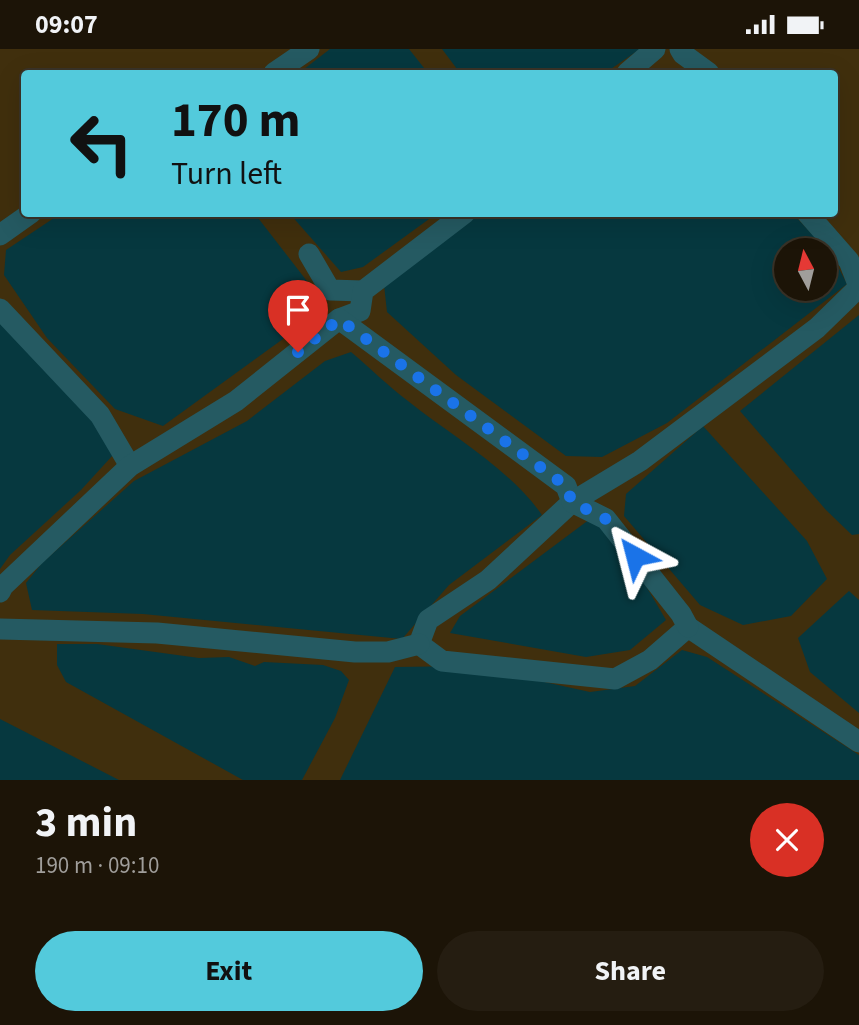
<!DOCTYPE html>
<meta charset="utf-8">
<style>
body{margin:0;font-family:"Source Sans 3",sans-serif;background:#251d11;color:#f1f3f6;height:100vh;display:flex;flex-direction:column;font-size:26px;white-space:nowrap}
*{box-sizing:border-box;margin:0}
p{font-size:23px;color:#a09e9b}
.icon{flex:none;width:38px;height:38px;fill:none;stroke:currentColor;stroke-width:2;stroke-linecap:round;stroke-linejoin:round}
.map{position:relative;height:731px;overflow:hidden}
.drawer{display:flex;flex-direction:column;background:#1c1407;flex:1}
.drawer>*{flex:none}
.banner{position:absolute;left:21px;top:21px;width:817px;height:147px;border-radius:7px;box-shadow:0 7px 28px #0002,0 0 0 2px #3a3328;background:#53cadc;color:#111;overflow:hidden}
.needle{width:46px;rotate:353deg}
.fabs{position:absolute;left:774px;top:189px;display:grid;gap:14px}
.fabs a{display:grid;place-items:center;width:63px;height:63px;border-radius:50%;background:#1c1407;box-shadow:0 7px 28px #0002,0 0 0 2px #3a3328;font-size:35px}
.pin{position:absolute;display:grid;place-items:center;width:60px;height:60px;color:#fff;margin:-72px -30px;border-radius:50% 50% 50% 0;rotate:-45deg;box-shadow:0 0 7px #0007}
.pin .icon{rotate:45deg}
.me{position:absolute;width:77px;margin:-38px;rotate:322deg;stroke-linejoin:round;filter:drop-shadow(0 0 5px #0008)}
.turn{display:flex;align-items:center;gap:24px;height:147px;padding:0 35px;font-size:32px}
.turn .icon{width:91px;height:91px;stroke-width:2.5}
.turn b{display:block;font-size:49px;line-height:60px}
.round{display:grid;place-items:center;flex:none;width:74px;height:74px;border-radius:37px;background:#251d11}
.headline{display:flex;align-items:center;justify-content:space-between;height:119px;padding:0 35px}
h1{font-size:42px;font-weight:700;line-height:52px}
.primary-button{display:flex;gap:14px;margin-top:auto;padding:14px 35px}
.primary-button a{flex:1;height:80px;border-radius:42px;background:#53cadc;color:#111;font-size:28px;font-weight:700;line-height:80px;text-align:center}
.primary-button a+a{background:#251d11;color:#f1f3f6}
.status{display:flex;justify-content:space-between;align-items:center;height:49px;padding:0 35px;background:#1c1407;direction:ltr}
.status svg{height:19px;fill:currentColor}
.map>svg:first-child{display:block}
.green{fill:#402f0d;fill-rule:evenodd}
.water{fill:#06383f;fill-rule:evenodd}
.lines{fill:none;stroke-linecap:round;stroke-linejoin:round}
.minor{stroke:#255a62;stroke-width:21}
.route{stroke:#1a73e8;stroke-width:12;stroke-dasharray:0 21.6}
</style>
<div class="status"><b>09:07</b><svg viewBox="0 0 49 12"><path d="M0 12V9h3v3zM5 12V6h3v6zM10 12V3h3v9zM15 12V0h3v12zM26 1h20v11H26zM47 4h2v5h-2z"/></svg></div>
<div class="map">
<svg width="859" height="731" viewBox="0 0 859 731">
<rect width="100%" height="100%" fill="#251b09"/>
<path class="green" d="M0,0H859V731H0ZM24,24H835V164H24ZM786,201H824V240H786Z"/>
<g class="water">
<path d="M330,0H409L428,24H299Z"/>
<path d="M442,0H640L605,24H460Z"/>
<path d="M477,164L793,165L832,206L847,235L667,374L602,408L566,407L456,326L387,263L384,236ZM786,201H824V240H786Z"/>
<path d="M60,165H255L327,258L163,377L115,360L47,289L4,226L6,201Z"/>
<path d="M290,165H436L363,218L341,223Z"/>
<path d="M859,266V485L852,486L826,461L740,362Z"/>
<path d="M0,273L99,378L113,406L81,441L10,506L0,520Z"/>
<path d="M351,303C370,319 388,337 408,352C453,388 509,419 542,466L449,536L402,590L143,565L32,561L26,534L42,514L134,432L247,372L325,312Z"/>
<path d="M703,377L807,492L827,530L791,567L743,576L700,556L624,467L626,445Z"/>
<path d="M594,467L633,515L666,571L630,601L586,608L450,584L460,567Z"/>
<path d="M849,542L859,551V664L810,623L798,589Z"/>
<path d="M57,595H97L199,609L229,608L255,617L264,613L323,616L341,622L349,631L335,669L302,731H243L66,633L57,616Z"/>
<path d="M682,601L707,608L859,706V731H340L395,618L471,617L590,643L635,637Z"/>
<path d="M0,670L119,731H0Z"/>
</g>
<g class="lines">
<g class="minor">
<path d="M680,0L683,5L709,24"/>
<path d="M274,24L309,0"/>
<path d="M627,24L655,0"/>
<path d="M0,186L31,164"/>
<path d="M309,205L330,241L363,242"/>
<path d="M0,260L100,366L130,417"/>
<path d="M339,270L360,262L363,242L465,164"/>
<path d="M0,543L3,537L130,417L236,352L339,270L566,437L572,453L488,531L428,571L419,595L442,612L615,630L650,611L688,578L859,693"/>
<path d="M688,578L681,565L606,470L572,453L640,412L817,279L859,238L849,212L807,164"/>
<path d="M0,580L157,584L355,603H388L419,595"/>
</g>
</g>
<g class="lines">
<path class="route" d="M298,303L339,270L566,437L572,453L606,470L635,507"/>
</g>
</svg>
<div class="fabs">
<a><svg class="needle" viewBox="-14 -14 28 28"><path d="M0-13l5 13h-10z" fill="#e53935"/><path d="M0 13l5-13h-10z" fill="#a09e9b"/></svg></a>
</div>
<div class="pin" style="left:298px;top:303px;background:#d93025"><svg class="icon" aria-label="arrive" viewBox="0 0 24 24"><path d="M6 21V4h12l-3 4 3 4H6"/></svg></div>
<svg class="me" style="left:635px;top:507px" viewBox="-20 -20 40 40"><path d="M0-17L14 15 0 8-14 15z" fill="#1a73e8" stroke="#fff" stroke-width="4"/></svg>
<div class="banner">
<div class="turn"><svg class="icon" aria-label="left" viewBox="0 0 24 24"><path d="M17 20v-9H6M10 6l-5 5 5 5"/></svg><div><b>170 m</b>Turn left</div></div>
</div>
</div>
<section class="drawer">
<div class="headline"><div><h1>3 min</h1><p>190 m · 09:10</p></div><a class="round" style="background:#d93025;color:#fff"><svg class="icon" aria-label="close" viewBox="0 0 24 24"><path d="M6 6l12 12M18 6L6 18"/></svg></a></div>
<div class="primary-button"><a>Exit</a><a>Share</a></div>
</section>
